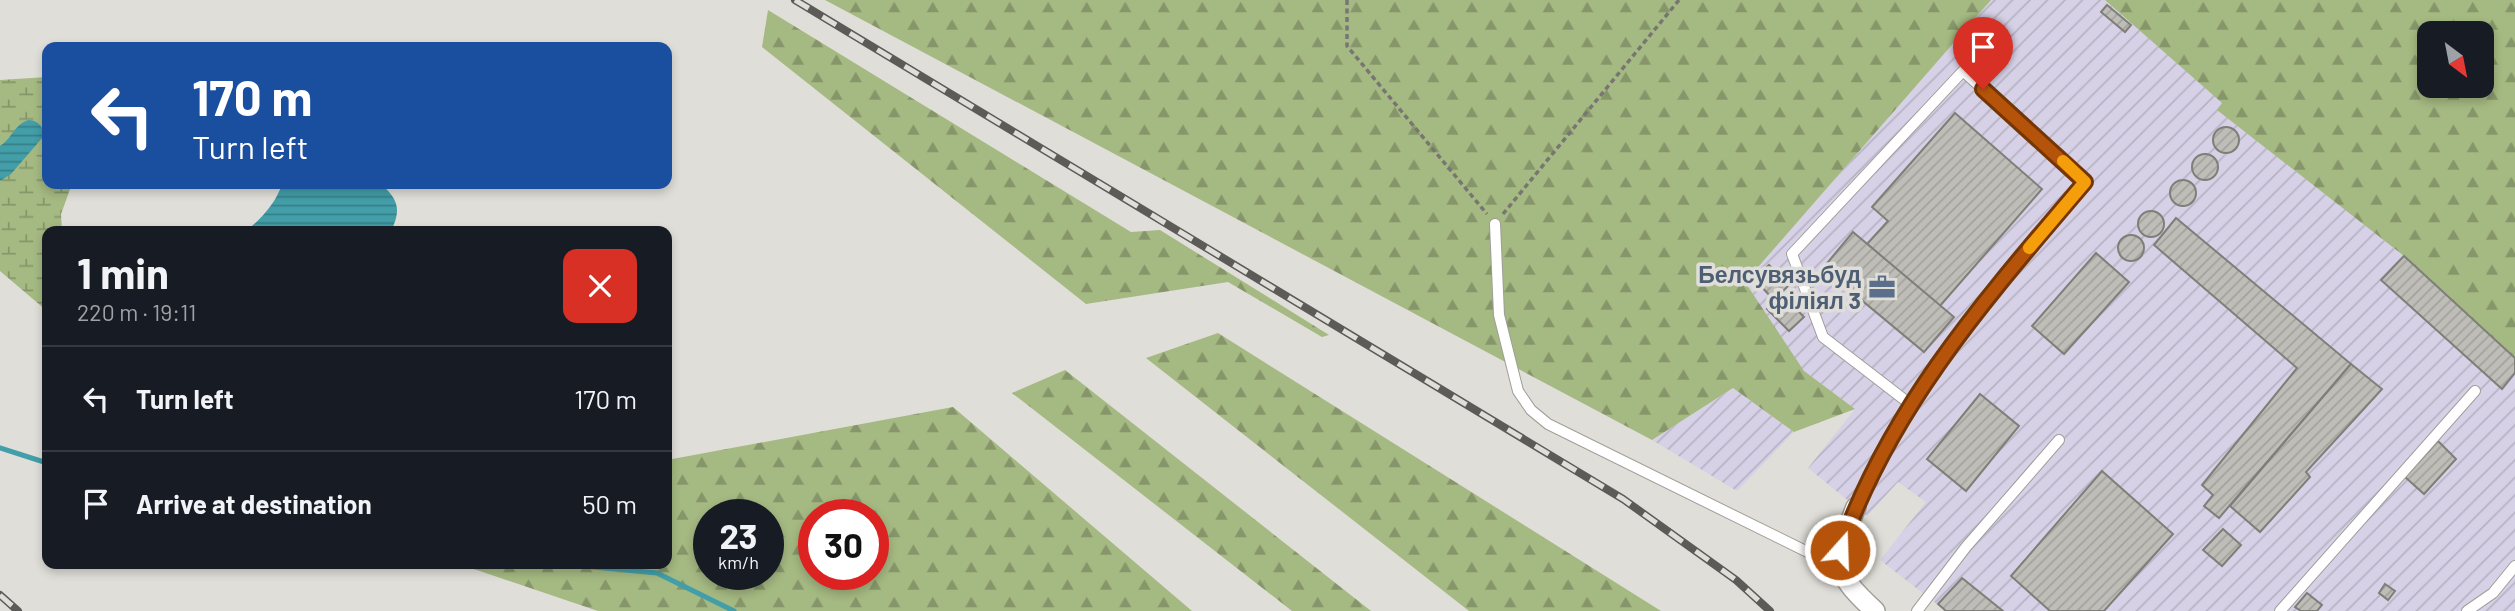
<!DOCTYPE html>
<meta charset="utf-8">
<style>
body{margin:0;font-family:Barlow,sans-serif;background:#20242c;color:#f1f3f6;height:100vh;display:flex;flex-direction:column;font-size:26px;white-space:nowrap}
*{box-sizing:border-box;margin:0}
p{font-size:23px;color:#9ea1a6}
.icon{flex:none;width:38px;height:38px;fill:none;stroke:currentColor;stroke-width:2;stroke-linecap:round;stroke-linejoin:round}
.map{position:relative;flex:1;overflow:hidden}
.sheet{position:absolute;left:42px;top:226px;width:630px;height:343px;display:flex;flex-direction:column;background:#171b24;border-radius:14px;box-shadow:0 4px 10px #0003}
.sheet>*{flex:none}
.guide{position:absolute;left:42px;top:42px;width:630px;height:147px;border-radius:14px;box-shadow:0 4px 10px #0003;background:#1a4fa0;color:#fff;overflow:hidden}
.needle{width:46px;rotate:148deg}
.controls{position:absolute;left:2417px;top:21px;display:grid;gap:14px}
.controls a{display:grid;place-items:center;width:77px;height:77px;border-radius:14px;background:#171b24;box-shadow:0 4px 10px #0003;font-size:35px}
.speed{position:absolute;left:693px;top:499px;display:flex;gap:14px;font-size:35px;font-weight:700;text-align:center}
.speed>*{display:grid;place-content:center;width:91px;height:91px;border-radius:50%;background:#171b24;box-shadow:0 4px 10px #0003;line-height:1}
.speed small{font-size:18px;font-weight:400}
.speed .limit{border:10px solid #d22;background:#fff;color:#111}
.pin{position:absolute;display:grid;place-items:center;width:60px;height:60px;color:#fff;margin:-72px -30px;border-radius:50% 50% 50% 0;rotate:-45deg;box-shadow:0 0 7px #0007}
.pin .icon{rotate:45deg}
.me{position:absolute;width:77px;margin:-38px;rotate:20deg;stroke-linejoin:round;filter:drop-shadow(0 0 5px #0008)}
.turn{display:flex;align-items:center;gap:24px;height:147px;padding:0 35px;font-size:32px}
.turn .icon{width:91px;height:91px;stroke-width:2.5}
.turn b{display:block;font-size:49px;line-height:60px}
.round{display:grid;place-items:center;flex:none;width:74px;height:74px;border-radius:14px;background:#20242c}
.summary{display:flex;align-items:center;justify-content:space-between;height:119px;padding:0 35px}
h1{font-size:42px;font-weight:700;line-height:52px}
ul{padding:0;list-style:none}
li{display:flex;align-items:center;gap:21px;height:105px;padding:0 35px;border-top:2px solid #363941}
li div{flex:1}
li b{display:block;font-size:26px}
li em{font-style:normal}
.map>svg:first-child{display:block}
.industrial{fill:url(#industrial-furrows)}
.forest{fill:url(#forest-firs);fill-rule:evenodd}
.wetland{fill:url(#wetland-marsh)}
.water{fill:url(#water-rules)}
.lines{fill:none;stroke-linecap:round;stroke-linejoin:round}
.stream{stroke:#429ea8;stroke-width:5}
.building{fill:url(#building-hatch);stroke:#7f7e78;stroke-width:2}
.lane-casing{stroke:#9f9e98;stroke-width:12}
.street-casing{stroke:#9f9e98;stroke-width:22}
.path{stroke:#787672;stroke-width:3.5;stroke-dasharray:5 3.5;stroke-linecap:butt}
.lane{stroke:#fff;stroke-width:10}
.street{stroke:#fff;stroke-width:19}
.rail-casing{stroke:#5c5b58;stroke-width:8}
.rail{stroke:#e0ded8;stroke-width:5;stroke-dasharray:16;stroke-linecap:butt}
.route-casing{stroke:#753606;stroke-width:18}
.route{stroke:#b45309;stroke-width:12}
.slow{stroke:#f59e0b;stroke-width:12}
.labels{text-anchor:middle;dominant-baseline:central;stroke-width:7;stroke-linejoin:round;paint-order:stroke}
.service-label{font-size:23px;font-weight:bold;fill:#4e5e75;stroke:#e0ded8;text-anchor:end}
</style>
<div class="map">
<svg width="2515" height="611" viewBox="0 0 2515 611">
<defs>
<pattern id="industrial-furrows" width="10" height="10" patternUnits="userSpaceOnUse" patternTransform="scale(1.75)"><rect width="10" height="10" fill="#d6d1e6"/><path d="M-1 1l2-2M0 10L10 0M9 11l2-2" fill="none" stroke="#b7b3c5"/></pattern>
<pattern id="forest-firs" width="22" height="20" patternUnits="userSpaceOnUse" patternTransform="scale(1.75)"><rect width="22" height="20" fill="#a5b982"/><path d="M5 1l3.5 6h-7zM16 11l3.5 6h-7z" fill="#86966a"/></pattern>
<pattern id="wetland-marsh" width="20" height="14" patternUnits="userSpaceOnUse" patternTransform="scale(1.75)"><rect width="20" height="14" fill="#a5b982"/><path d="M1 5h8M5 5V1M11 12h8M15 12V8" fill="none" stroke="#86966a"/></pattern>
<pattern id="water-rules" width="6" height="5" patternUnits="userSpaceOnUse" patternTransform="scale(1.75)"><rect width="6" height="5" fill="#429ea8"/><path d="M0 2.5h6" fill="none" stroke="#378088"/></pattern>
<pattern id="building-hatch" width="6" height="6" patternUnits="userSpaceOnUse" patternTransform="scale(1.75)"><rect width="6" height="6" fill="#bfbdb7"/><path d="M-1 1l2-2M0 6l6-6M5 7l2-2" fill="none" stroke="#a4a29d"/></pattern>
</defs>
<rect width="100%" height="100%" fill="#e0ded8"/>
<g class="industrial">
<path d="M1991,0H2105L2223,103L2218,110L2404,256L2515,358V611H1946L1880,560L1926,502L1898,482L1867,516L1808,468L1855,409L1804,372L1745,282Z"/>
<path d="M1733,388L1794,432L1737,491L1652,440Z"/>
</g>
<g class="forest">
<path d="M825,0H1991L1745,282L1804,371L1855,409L1794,432L1733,388L1652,440Z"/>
<path d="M2105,0H2515V358L2404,256L2217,110L2222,103ZM2429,33H2482V86H2429Z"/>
<path d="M768,10L1131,232L1160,230L1329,335L1322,337L1228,282L1086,304L762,47Z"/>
<path d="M1218,333L1661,611H1469L1146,358Z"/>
<path d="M1065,370L1371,611H1292L1012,393Z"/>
<path d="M953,407L1192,611H598L459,564H667V460ZM768,514V574H709V514ZM873,514V574H814V514Z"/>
</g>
<path class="wetland" d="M47,77V184H72L61,214L62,231H47V311L0,271V80Z"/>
<g class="water">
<path d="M29,120C39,121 44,127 43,137L11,174L0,181V146C12,139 14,124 29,120Z"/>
<path d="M282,184L382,185C399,200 401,211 391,231H246C261,219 276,203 282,184Z"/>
</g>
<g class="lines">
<g class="stream">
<path d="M0,448L47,463"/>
<path d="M562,564L657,573L734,611"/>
</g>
</g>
<g class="building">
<path d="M2107,5L2131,25L2125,32L2101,12Z"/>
<path d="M1955,113L2042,189L1939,307L1867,244L1888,221L1872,207Z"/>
<circle cx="2226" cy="140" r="13"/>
<circle cx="2205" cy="167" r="13"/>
<circle cx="2183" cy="193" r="13"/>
<circle cx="2151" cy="224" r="13"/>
<path d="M2176,218L2351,364L2219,518L2204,506L2213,495L2202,485L2297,368L2154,245Z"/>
<path d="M1853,232L1954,317L1924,352L1823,268Z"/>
<circle cx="2131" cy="248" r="13"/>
<path d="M2096,253L2129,282L2064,354L2032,326Z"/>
<path d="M2404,256L2515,358V373L2502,389L2381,280Z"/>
<path d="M1769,265L1789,285L1774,300L1754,279Z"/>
<path d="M1782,294L1804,317L1789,331L1767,309Z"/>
<path d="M2351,364L2382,389L2306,472L2310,477L2260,532L2230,506Z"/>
<path d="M1980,394L2019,426L1966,491L1927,459Z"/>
<path d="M2438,441L2456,459L2424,494L2405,477Z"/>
<path d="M2102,471L2173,534L2104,611H2050L2011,576Z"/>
<path d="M2223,529L2241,545L2222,566L2203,550Z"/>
<path d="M1962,578L2003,611H1946L1938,604Z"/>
<path d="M2385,584L2395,591L2388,600L2379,593Z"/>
<path d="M2307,593L2322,605L2317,611H2301L2295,607Z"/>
</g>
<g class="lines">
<g class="lane-casing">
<g id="lane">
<path d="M1495,224L1499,315L1518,391L1531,410L1548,424L1840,568"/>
<path d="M1856,507L1910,404L1975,311L2085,182L1963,71L1792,254L1823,337L1910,404"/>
<path d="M1917,611L1966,547L2059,440"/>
<path d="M2280,611L2475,391"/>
<path d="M2467,611L2493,593L2515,566"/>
</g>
</g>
<g class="street-casing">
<path id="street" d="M1856,507C1835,561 1829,569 1875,611"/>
</g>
<g class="path">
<path d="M1347,0V46L1487,214"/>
<path d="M1503,214L1679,0"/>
</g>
<use href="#lane" class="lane"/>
<use href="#street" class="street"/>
<g class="rail-casing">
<g id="rail">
<path d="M795,0L1623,499L1736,580L1770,611"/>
<path d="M0,595L18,611"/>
</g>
</g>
<use href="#rail" class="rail"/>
</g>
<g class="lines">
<g class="route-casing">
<path id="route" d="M1840,550C1890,406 1988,296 2085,182L1983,89"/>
</g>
<use href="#route" class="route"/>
<path class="slow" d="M2029,248L2085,182L2063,161"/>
</g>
<defs>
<g id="office-bare" transform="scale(2.1)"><path d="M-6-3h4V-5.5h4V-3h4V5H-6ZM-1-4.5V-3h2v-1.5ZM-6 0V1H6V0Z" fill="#5c6f8a" stroke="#e0ded8" stroke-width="2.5" paint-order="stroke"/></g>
</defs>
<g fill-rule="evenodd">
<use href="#office-bare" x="1882" y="287"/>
</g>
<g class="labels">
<g class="service-label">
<text x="1861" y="274">Белсувязьбуд<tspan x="1861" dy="26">філіял 3</tspan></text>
</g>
</g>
</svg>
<div class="controls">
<a><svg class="needle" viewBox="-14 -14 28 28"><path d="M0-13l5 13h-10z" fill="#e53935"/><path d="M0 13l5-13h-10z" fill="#9ea1a6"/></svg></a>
</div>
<div class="speed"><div>23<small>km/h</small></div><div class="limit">30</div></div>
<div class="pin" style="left:1983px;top:89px;background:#d93025"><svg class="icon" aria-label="arrive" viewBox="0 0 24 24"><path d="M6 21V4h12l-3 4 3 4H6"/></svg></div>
<svg class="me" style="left:1840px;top:550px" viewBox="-20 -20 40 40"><circle r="17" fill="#b45309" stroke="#fff" stroke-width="3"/><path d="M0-11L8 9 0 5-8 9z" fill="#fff"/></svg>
<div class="guide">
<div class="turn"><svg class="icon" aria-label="left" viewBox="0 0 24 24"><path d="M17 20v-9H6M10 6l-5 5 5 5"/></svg><div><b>170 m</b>Turn left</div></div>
</div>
<section class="sheet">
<div class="summary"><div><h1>1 min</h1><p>220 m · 19:11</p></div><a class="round" style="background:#d93025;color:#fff"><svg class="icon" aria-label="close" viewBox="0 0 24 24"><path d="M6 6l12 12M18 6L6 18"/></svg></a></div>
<ul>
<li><svg class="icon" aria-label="left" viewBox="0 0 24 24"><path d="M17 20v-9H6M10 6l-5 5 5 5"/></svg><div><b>Turn left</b></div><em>170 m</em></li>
<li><svg class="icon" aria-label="arrive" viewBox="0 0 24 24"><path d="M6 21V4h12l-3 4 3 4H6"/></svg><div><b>Arrive at destination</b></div><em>50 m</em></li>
</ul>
</section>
</div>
